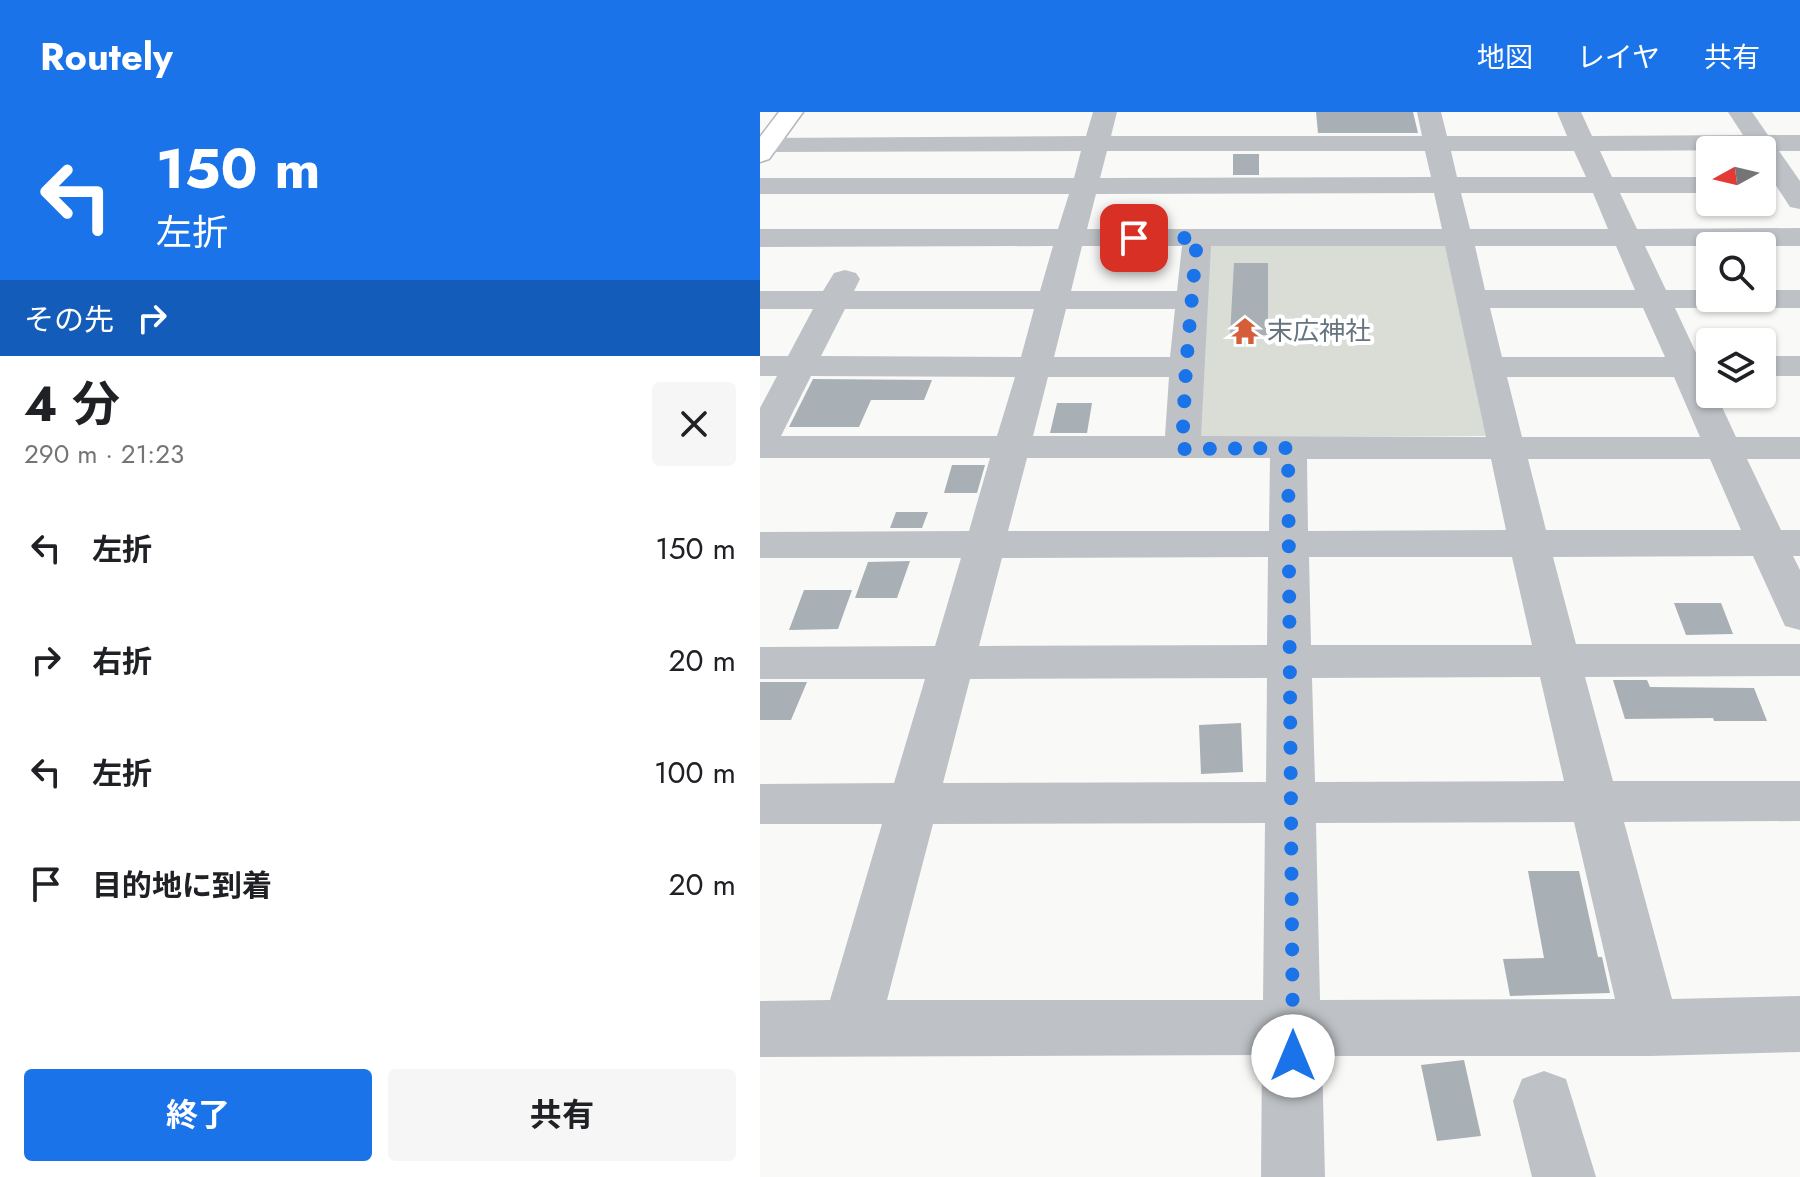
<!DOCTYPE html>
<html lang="ja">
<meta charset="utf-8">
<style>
body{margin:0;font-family:Jost,"Noto Sans JP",sans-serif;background:#f6f6f6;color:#202124;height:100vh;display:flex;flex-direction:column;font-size:30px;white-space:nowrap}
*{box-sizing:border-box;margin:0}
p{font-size:26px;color:#757577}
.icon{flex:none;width:44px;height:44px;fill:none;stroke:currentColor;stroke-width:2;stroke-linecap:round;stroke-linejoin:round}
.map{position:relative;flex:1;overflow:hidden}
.panel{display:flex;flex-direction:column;background:#fff;width:760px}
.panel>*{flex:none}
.top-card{background:#1a73e8;color:#fff;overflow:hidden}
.needle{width:52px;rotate:262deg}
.buttons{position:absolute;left:936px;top:24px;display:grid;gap:16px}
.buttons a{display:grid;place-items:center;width:80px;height:80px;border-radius:8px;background:#fff;box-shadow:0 2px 6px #0004;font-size:40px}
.pin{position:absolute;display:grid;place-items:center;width:68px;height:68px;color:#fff;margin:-34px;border-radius:16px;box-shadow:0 4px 12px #0006}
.me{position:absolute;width:88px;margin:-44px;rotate:0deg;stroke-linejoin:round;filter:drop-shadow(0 0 6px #0008)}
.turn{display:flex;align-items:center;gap:28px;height:168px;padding:0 24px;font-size:36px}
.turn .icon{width:104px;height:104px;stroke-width:2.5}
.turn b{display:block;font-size:56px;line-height:68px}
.then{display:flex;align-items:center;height:76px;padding:0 24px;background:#0003;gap:16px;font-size:30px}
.round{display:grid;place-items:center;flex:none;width:84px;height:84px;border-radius:8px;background:#f6f6f6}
.summary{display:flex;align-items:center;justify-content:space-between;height:136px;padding:0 24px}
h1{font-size:48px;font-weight:700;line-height:60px}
.primary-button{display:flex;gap:16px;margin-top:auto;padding:16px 24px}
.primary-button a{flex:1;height:92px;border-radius:8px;background:#1a73e8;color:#fff;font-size:32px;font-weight:700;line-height:92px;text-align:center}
.primary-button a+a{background:#f6f6f6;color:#202124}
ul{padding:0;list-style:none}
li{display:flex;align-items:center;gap:24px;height:112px;padding:0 24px}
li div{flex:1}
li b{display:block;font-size:30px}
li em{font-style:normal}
header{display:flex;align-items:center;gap:48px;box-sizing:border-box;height:112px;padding:0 40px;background:#1a73e8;color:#fff}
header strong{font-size:38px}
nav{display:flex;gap:44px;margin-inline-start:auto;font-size:28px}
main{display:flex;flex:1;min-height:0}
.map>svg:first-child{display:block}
.green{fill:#d9ddd6}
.building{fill:#a8afb5}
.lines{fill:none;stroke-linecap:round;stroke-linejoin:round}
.major-casing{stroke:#b2b7bb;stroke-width:3}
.minor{fill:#bec2c6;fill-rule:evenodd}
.major{fill:#fff;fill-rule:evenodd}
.route{stroke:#1a73e8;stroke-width:14;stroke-dasharray:0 25.2}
.labels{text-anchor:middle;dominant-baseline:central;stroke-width:8;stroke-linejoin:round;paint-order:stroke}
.far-poi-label{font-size:26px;fill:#66747f;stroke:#fff;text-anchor:start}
</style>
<header>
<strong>Routely</strong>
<nav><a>地図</a><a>レイヤ</a><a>共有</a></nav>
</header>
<main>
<section class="panel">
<div class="top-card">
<div class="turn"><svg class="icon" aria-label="left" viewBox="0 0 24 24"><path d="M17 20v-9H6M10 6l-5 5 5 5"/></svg><div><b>150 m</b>左折</div></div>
<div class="then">その先<svg class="icon" aria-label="right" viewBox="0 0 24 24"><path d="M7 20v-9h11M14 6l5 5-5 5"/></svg></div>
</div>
<div class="summary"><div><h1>4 分</h1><p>290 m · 21:23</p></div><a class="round"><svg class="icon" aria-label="close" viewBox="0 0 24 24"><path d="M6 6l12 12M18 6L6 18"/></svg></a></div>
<ul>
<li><svg class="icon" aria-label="left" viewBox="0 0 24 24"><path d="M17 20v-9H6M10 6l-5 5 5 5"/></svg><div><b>左折</b></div><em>150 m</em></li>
<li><svg class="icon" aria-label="right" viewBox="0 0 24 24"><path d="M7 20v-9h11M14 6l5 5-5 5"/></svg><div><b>右折</b></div><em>20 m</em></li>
<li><svg class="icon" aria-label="left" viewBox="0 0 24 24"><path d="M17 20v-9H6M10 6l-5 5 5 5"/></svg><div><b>左折</b></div><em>100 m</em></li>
<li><svg class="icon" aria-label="arrive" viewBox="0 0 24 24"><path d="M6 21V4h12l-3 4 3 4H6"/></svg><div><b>目的地に到着</b></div><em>20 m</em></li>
</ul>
<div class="primary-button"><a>終了</a><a>共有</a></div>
</section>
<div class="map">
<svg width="1040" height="1065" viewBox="0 0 1040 1065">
<rect width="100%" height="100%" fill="#f9f9f7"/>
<path class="green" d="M446,133H690L730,324L436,325Z"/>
<g class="building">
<path d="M556,0H653L658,21H558Z"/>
<rect x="473" y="42" width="26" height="21"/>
<path d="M474,151H508V223L470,224Z"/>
<path d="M53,267L172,268L164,288H111L99,315H29Z"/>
<path d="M297,291H332L327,321H290Z"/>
<path d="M192,353H225L217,381H184Z"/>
<path d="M136,400H168L162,416H130Z"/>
<path d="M150,449L137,486H95L108,450Z"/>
<path d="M44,478H92L78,517L29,518Z"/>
<path d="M914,491H961L973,522L926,523Z"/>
<path d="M853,568H887L890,575L994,576L1007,609H954L953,606L865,607Z"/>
<path d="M0,570H47L31,608H0Z"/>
<path d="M481,611L483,660L441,662L439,613Z"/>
<path d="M768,759H819L838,845H842L850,881L750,884L743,847L784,846Z"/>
<path d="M704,948L721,1024L677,1029L661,953Z"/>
</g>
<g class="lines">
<g class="major-casing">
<path id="major" d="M19,0H43L9,47L0,50V25Z"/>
</g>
<g class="minor">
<path d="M333,0H357L351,24H662L657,0H681L687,24H807L797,0H821L832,24L983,23L968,0H992L1008,23H1040V39H1019L1040,69V97L1030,95L1002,52V38L840,39L852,65H950V81H860L877,117L1040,116V134H885L906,178H950V186H1002V178H1040V196H915L938,245H950V282H956L976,325H1040V347H987L1021,418H1040V444H1033L1040,458V518L1025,514L993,444L793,445L816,532H1040V564L825,565L853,669H1040V709L864,710L912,887L1040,884V940L891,944H562L565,1065H501L502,943L0,945V889L70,888L122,712H0V672L134,671L165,567H0V535L175,534L201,446H0V420L209,419L230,346H0V296L17,264H0V244H28L53,197H0V179H63L74,161L85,158L96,161L100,167L94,179H280L293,134L0,135V117H298L309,82H0V66H314L321,39L8,40L0,38V26L326,24ZM347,39H665L671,65L340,66ZM691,39H814L826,65H697ZM674,81L682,117H327L336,82ZM701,81H833L848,117H710ZM322,134H422L417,179H311ZM451,134H685L726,325L441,324ZM715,134H856L875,178H725ZM730,196H883L905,245H742ZM85,197H274L261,245L61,244ZM306,197H415L410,245H294ZM51,264L255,265L237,324H21ZM288,265H409L405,324H273ZM747,265H914L940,325H762ZM267,346H510L509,419H248ZM547,347H731L746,418L548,419ZM768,347H950L981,418H786ZM508,445L507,533L219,534L242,446ZM549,445H752L772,533H551ZM780,565L804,669L555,670L552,566ZM507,566L506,670L183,671L210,567ZM814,710L855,887L560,888L556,711ZM505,711L503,888H127L173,712Z"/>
<rect x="1002" y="244" width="38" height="20"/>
<path d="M784,959L806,967L836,1065H772L753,989L762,967Z"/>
</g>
<use href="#major" class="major"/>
</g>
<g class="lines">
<path class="route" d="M374,126H437L426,255L422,337L528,336L533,944"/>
</g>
<defs>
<g id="temple-bare" transform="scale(2.16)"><path d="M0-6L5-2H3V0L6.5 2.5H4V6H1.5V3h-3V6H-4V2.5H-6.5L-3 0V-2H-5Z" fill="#d55d3a" stroke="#fff" stroke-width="2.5" paint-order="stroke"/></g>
</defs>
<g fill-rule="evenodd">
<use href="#temple-bare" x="485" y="219"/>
</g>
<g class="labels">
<g class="far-poi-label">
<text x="507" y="219">末広神社</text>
</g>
</g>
</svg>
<div class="buttons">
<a><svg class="needle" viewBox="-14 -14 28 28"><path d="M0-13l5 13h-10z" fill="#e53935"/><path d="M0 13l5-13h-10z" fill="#757577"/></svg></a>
<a><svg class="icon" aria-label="search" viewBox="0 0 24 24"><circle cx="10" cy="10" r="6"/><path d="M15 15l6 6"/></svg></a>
<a><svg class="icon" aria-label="layers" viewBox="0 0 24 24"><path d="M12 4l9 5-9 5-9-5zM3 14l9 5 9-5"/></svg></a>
</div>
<div class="pin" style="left:374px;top:126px;background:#d93025"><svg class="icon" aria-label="arrive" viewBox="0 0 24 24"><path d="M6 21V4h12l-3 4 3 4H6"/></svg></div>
<svg class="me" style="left:533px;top:944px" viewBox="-20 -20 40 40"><circle r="19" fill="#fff"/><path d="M0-13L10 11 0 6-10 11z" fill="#1a73e8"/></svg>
</div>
</main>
